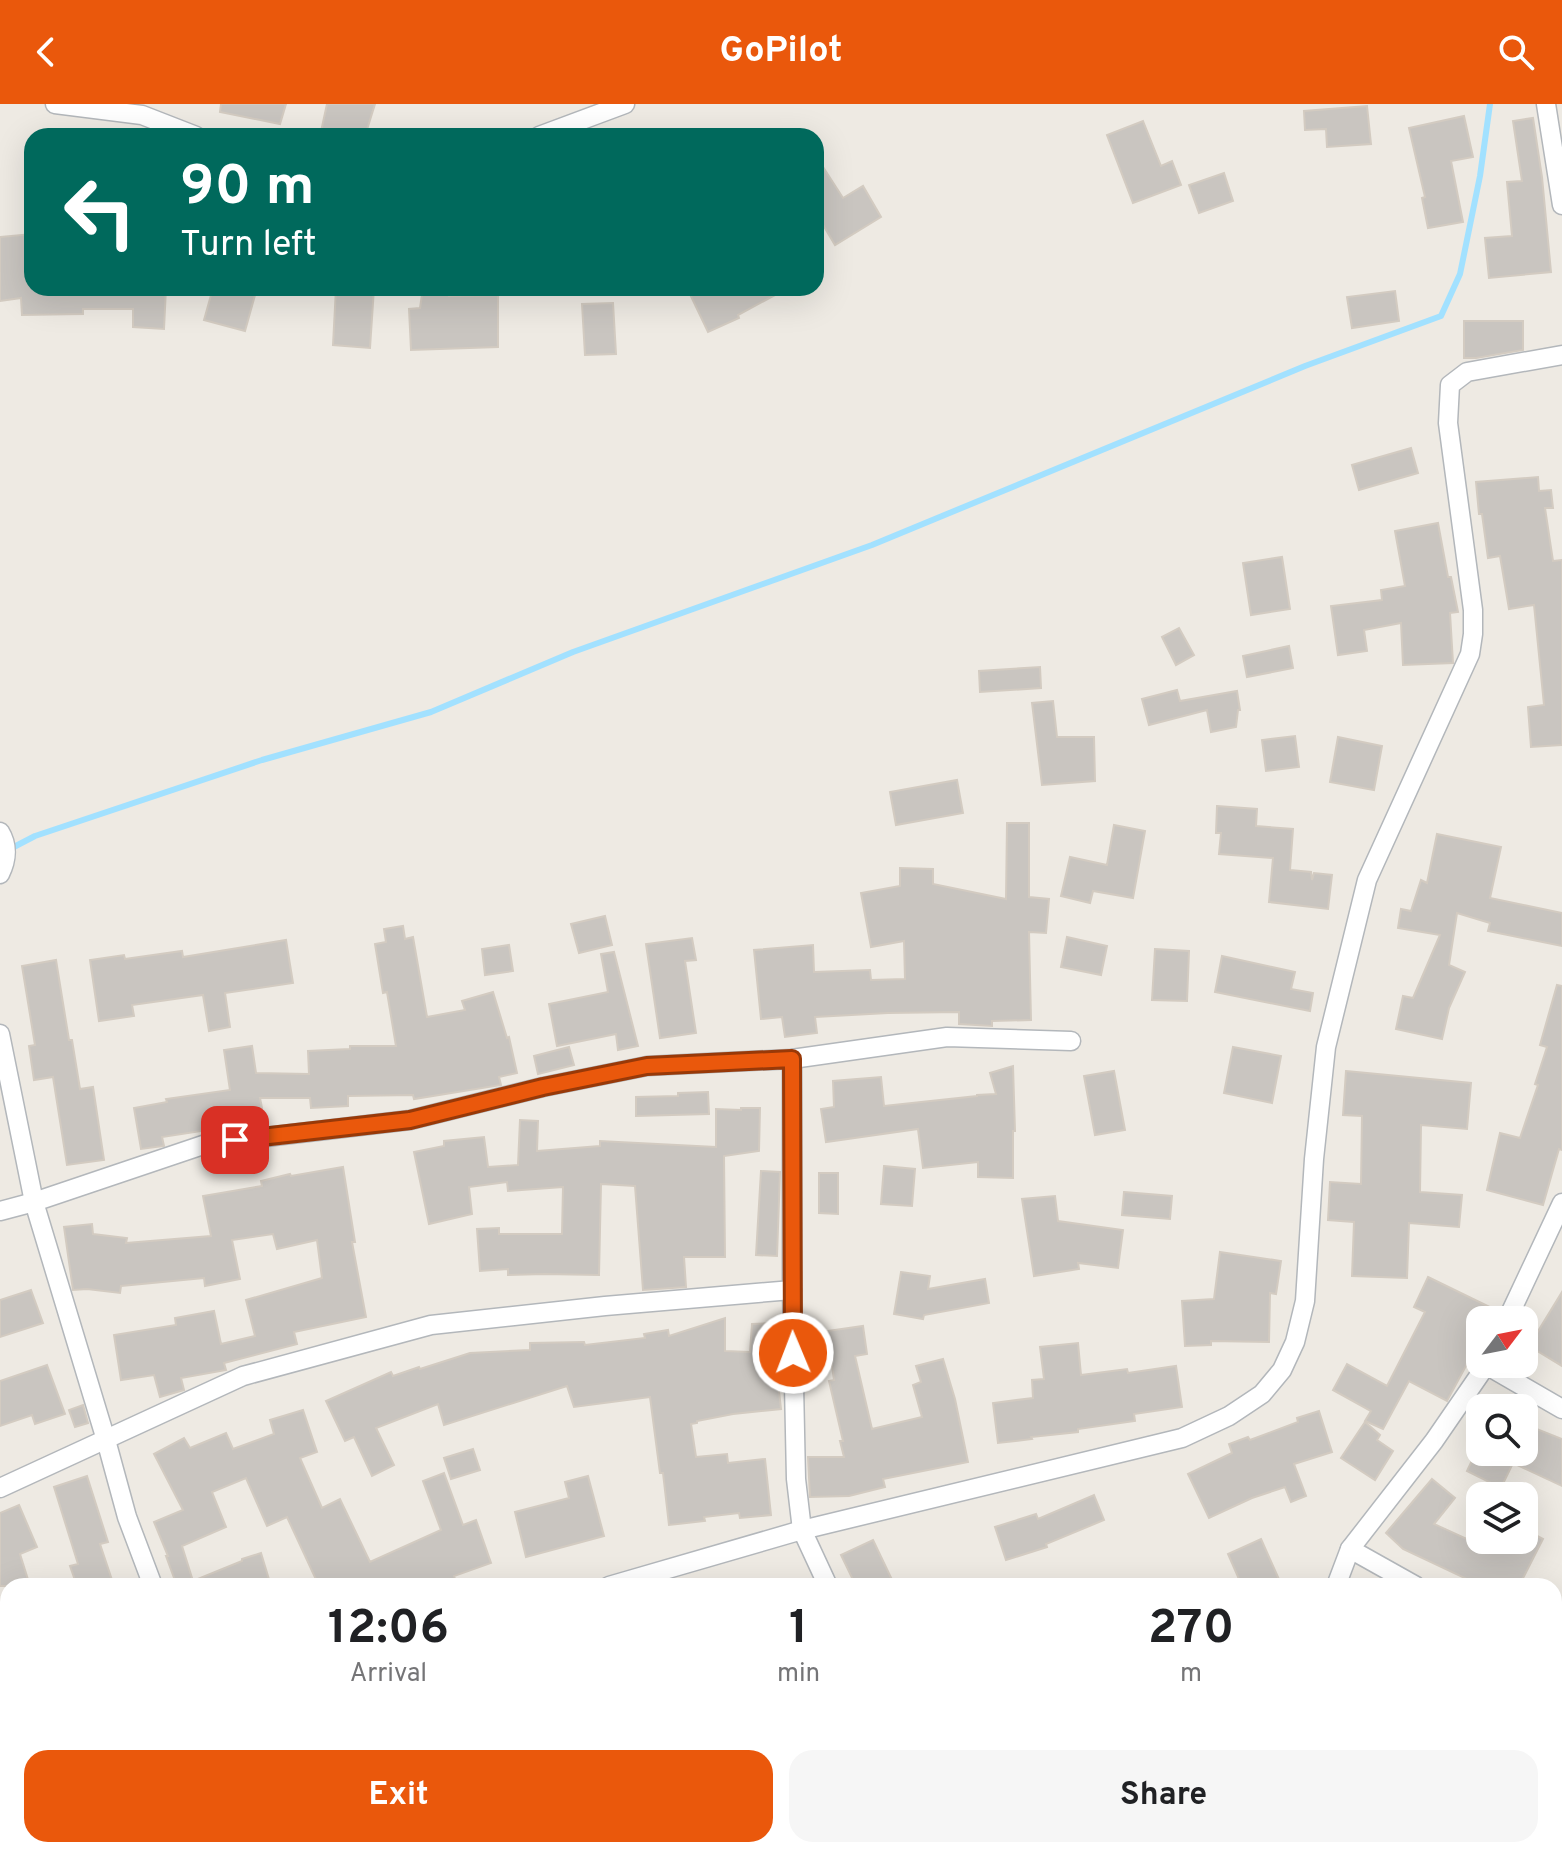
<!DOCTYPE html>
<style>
body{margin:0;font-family:Overpass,sans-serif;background:#f6f6f6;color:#202124;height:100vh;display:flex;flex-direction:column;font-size:30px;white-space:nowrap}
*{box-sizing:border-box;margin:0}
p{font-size:26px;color:#757577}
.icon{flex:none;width:44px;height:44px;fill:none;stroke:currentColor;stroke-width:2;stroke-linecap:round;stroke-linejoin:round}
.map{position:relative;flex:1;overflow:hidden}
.sheet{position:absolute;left:0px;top:1474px;width:1562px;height:280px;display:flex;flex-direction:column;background:#fff;border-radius:24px 24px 0 0;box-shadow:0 8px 32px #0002}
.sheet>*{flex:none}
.guide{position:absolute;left:24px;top:24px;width:800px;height:168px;border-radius:24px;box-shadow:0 8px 32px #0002;background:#00695c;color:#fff;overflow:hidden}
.needle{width:52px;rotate:58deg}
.fabs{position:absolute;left:1466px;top:1202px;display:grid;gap:16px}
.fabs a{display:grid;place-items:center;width:72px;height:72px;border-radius:16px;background:#fff;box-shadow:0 8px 32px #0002;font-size:40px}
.pin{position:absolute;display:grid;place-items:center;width:68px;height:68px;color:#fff;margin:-34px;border-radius:16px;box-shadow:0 4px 12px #0006}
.me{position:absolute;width:88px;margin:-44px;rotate:359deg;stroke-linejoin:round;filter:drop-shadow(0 0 6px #0008)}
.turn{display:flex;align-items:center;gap:28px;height:168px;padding:0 24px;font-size:36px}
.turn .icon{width:104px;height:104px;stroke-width:2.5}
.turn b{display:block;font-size:56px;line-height:68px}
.eta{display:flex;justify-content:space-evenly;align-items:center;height:136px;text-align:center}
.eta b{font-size:48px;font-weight:700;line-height:56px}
.cta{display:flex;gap:16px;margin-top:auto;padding:16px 24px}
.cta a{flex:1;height:92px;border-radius:24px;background:#ea580c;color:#fff;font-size:32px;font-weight:700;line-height:92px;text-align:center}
.cta a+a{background:#f6f6f6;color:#202124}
header{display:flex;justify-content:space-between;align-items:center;height:104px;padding:0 24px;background:#ea580c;color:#fff;font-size:36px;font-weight:700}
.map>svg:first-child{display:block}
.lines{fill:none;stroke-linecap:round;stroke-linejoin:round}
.stream{stroke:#a2e1ff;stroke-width:6}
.building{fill:#c9c5c0;stroke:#d3cbc1;stroke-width:2}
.minor-casing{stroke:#b3b7bb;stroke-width:21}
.minor{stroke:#fff;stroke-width:18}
.route-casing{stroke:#983908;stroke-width:20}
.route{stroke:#ea580c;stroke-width:14}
</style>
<header><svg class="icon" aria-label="back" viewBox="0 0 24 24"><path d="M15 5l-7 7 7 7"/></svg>GoPilot<svg class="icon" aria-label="search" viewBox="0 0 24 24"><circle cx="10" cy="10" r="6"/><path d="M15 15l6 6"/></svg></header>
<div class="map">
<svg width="1562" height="1754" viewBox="0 0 1562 1754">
<rect width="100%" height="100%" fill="#eeeae3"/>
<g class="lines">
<path class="stream" d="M10,745L35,732L262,656L431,608L573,548L872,441L1305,262L1441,212L1460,170L1480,72L1490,0"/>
</g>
<g class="building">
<path d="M221,0H286L280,20L220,8Z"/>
<path d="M327,0H375L365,32H320Z"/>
<path d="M1367,2L1371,40L1327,43L1326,25L1305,26L1304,7Z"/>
<path d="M1464,12L1473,53L1451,57L1463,118L1428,124L1422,94L1425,93L1409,24Z"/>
<path d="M1533,14L1542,73L1551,168L1489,174L1485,134L1512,132L1507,78L1522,77L1513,17Z"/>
<path d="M1143,17L1161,62L1172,57L1181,81L1133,99L1107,31Z"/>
<path d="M816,52L843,94L863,82L881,113L835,141L816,109Z"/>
<path d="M1224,69L1233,97L1199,109L1189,81Z"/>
<path d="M32,130V184H166L164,225L133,223V205H83V210L22,211L21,194L0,197V133Z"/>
<path d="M213,184H257L245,227L204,216Z"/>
<path d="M336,184H374L370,244L333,241Z"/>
<path d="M423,184H450L449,192L498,191V243L411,246L409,205L420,204Z"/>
<path d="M687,184H788L738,211L739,214L708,228Z"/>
<path d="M1395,187L1399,217L1352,224L1347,193Z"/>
<path d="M613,199L616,250L585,251L582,200Z"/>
<path d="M1464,217H1523V246L1476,254H1464Z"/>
<path d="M1411,344L1418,369L1359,386L1352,361Z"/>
<path d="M1538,373L1539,387L1551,386L1553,404H1545L1553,457L1562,456V641L1531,643L1528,603L1544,601L1534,501L1509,505L1500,452L1488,454L1482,410H1479L1476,378Z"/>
<path d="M1438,419L1448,473H1451L1458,508L1450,509L1453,559L1403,561L1401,519L1364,526L1367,547L1338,551L1331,502L1382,496L1381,486L1405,482L1395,427Z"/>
<path d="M1282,453L1290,505L1251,511L1243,459Z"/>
<path d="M1179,524L1194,551L1176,561L1162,533Z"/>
<path d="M1289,542L1293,564L1247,573L1243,552Z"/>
<path d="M1040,563L1041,584L980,588L979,567Z"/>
<path d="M1177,586L1180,597L1237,587L1240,606H1238L1236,623L1211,628L1207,606L1149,621L1142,595Z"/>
<path d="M1053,597L1057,633H1094L1095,677L1042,681L1032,599Z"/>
<path d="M1295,632L1299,663L1266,667L1262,636Z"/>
<path d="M1338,633L1382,642L1374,686L1330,678Z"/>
<path d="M957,676L963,709L896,721L890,688Z"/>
<path d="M1217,702L1257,705L1256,722L1293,725L1290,766L1311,768L1312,776L1314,769L1332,771L1328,805L1269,798L1273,754L1219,750L1221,729H1216Z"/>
<path d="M1007,719H1029V793L1049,795L1046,829L1029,828L1031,916L992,917V922L959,920V908L888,909L815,913L817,929L785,933L782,913L761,915L754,846L813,841L814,868L870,866L871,876L905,875L904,837L871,843L861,789L900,782V764L933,765V780L1006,795Z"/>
<path d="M1114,721L1145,727L1133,794L1093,787L1090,799L1061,792L1070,753L1107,761Z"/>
<path d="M1437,730L1501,743L1490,794L1562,809V842L1488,827L1490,819L1457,809L1449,861L1465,868L1449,904L1442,935L1396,925L1403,892L1413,894L1440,831L1398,824L1401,805L1411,807L1421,776L1427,779Z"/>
<path d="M605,812L612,841L579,849L571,820Z"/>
<path d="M403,822L405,835L413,833L427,913L465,906L462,897L493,888L507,934L509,933L517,969L499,973L501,981L414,995L413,991L348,992V1002L311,1004L310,994H260L262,1004L206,1012L208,1026L162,1033L164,1042L141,1045L134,1004L167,998L166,995L230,986L224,946L252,942L256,969L309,970L308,947L350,945V942H396L387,888L383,889L375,840L386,838L384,825Z"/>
<path d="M1067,833L1107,842L1101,871L1061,863Z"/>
<path d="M692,834L696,856L685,857L696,929L660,934L646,840Z"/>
<path d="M286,836L293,879L225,889L230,923L209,927L203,891L132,901L134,912L99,917L90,856L124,851L125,855L182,847L183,853Z"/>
<path d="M509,841L513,867L485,871L482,845Z"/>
<path d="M1155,845L1189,847L1187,897L1152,896Z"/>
<path d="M614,848L638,942L618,946L616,930L557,942L549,900L608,888L601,850Z"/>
<path d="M1222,852L1295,868L1291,885L1313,889L1310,907L1215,888Z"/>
<path d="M56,856L69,936H72L80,985L93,983L104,1056L67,1061L53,973L34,976L29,942L35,941L22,862Z"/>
<path d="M1557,881L1562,882V1046L1559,1045L1543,1101L1487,1086L1500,1029L1520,1034L1538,981L1535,980L1547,943L1540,941Z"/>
<path d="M569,943L574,961L538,970L534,952Z"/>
<path d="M1233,943L1281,952L1272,999L1224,989Z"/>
<path d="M1013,962L1015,1027H1013V1074L978,1073V1058L923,1064L918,1025L826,1038L821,1005L834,1003L833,977L881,973L884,1002L977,992V991L996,990L990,969Z"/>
<path d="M1114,967L1125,1026L1095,1031L1084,972Z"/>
<path d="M1346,967L1471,979L1467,1025L1421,1021L1420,1088L1462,1091L1459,1123L1409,1119L1407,1174L1352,1172L1354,1118L1328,1116L1330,1078L1361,1080L1362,1012L1343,1011Z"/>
<path d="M708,988L709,1010L636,1012V993L678,992V989Z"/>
<path d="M741,1004H760L759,1047L724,1052L725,1153H684L686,1183L643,1186L635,1082L601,1080L599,1171L544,1170L508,1171V1165L480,1167L477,1125L499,1124V1130H562L563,1083L508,1087L507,1078L469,1083L472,1110L429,1120L414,1048L444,1042V1037L484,1033L488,1063L518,1061L520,1016L538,1017L537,1047L600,1042V1037L716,1043V1005L741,1006Z"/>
<path d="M884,1062L915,1065L912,1102L881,1100Z"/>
<path d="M343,1063L355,1138H352L366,1213L294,1228L297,1240L224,1259L226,1266L181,1274L184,1286L160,1293L154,1271L121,1276L114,1231L176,1221L175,1214L214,1207L221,1240L255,1232L246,1196L322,1174L317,1136L277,1145L273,1130L232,1136L240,1175L205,1182L204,1174L121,1182L120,1189L87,1185L73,1186L64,1123L92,1120L93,1130L127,1134L126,1139L211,1132L203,1092L262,1082L261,1077L290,1070L291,1072Z"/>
<path d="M761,1067L780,1068L777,1152L756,1151Z"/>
<path d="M819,1069H838V1110L819,1109Z"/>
<path d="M1124,1088L1172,1092L1170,1115L1122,1111Z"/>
<path d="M1055,1092L1058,1117L1123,1126L1118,1164L1078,1159L1079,1165L1034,1172L1022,1095Z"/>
<path d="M1220,1148L1281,1157L1276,1190L1270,1189L1269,1238L1211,1237V1241L1185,1242L1182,1197L1214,1195Z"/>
<path d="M901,1168L930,1172L928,1185L985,1175L989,1199L924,1211L923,1215L894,1210Z"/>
<path d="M1428,1173L1498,1207L1495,1216H1480V1236L1447,1297L1409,1277L1383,1325L1365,1317L1371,1307L1333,1286L1347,1260L1387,1282L1425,1208L1414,1203Z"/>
<path d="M31,1186L43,1219L0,1233V1196Z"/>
<path d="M1562,1188V1262L1529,1242Z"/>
<path d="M725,1214V1247L750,1248L752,1220L776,1219L779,1269H777L781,1305L733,1310L697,1317V1319L691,1320L696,1353L727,1350L728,1359L765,1355L771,1411L740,1414L739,1409L704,1413L705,1417L669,1421L663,1369H660L650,1293L574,1303L567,1282L444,1321L438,1300L376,1324L394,1361L372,1372L354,1333L345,1337L326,1297L391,1268L393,1272L419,1263L420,1265L470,1249L530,1246V1239L584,1238L585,1241L645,1234L644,1230L668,1226L669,1232Z"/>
<path d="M863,1222L867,1250L855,1252L872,1325L922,1313L913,1281L921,1278L916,1262L943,1255L955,1295L968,1358L883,1375L885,1383L849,1392L810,1393L808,1353H844L840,1337H843L829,1277L834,1276L827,1227Z"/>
<path d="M1078,1239L1081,1271L1127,1265L1128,1269L1176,1262L1182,1303L1134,1310L1135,1317L1078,1325V1328L1031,1333L1032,1335L998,1339L993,1299L1033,1294L1032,1276L1044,1275L1040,1243Z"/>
<path d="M47,1261L65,1310L35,1320L32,1311L0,1322V1277Z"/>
<path d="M83,1301L88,1319L75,1323L69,1306Z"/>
<path d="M303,1306L317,1348L300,1354L322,1404L340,1395L370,1458L441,1426L423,1377L444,1369L463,1421L476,1416L491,1459L454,1472L455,1475L438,1482H319L287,1413L267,1422L246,1374L212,1388L226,1423L182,1442L193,1477L242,1457V1455L261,1449L271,1482H177L166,1452H168L154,1418L183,1406L154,1350L184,1334L190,1344L226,1329L233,1345L274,1330L270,1316Z"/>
<path d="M1319,1307L1332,1348L1294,1360L1306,1392L1291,1398L1285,1383L1252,1394L1209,1414L1188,1370L1232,1349L1229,1340L1248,1333L1250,1336L1298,1318L1297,1314Z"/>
<path d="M1365,1318L1380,1331L1377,1336L1393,1347L1375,1376L1341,1354Z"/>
<path d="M1524,1320L1562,1335V1382L1513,1359L1501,1384L1467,1367L1476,1348H1524Z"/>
<path d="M473,1345L480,1366L451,1375L444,1354Z"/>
<path d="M87,1372L108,1438L100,1440L114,1482H77L70,1462L78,1460L54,1383Z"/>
<path d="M588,1372L604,1432L526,1453L515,1408L569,1394L565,1378Z"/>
<path d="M1432,1375L1455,1394L1434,1420L1482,1442L1485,1436H1524L1526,1426L1543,1435L1519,1482H1478L1466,1476L1467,1475L1403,1445L1386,1429Z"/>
<path d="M1094,1391L1104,1416L1046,1440L1047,1443L1006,1456L995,1423L1036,1410L1038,1415Z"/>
<path d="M19,1401L37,1443L20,1450L30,1482H0V1409Z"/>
<path d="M1261,1435L1282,1482H1242L1228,1450Z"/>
<path d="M873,1436L895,1482H856L841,1451Z"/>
</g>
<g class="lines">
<g class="minor-casing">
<g id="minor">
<path d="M55,0L142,11L196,32"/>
<path d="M1546,0L1562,101"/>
<path d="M539,32L625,0"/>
<path d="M0,728C8,741 7,756 0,770"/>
<path d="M0,930L34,1098L106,1336L127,1413L153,1482"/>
<path d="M792,955V1186L796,1375L802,1426L828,1482"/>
<path d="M0,1107L34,1098L206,1040L410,1016L543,983L647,962L792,955L947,933L1071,937"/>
<path d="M1507,1216L1562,1099"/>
<path d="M1486,1261L1562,1305"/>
<path d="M0,1384L243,1272L431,1221L605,1202L792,1186"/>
<path d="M1350,1445L1416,1482"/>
<path d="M609,1482L802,1426L1182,1334L1229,1312L1262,1290L1282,1266L1295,1238L1305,1197L1314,1055L1326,943L1367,776L1470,550L1473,530V506L1448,319L1450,281L1467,268L1562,251"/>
<path d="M1336,1482L1350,1445L1434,1337L1487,1260"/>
<path d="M1554,1558L1562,1563"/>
<path d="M0,1717L8,1713"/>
<path d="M1435,1746L1449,1754"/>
<path d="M615,1754L655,1746"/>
<path d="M1208,1754L1211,1746"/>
</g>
</g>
<use href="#minor" class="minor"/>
</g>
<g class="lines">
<g class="route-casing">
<path id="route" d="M235,1036L410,1016L543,983L647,962L792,955L793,1249"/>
</g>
<use href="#route" class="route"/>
</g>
</svg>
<div class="fabs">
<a><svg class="needle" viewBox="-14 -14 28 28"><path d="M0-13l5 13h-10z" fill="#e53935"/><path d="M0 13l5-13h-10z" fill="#757577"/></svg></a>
<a><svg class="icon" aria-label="search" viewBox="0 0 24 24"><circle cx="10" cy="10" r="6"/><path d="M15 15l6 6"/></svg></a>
<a><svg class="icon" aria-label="layers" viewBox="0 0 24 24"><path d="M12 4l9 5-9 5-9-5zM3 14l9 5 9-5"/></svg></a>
</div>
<div class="pin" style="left:235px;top:1036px;background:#d93025"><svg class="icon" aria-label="arrive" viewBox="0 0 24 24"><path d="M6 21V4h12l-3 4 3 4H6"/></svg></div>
<svg class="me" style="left:793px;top:1249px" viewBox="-20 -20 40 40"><circle r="17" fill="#ea580c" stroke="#fff" stroke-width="3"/><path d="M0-11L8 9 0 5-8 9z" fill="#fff"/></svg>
<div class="guide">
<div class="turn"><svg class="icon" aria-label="left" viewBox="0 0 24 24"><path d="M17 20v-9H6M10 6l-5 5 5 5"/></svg><div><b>90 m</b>Turn left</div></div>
</div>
<section class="sheet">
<div class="eta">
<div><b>12:06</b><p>Arrival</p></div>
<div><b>1</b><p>min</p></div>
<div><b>270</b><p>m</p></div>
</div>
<div class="cta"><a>Exit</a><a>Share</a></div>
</section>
</div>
